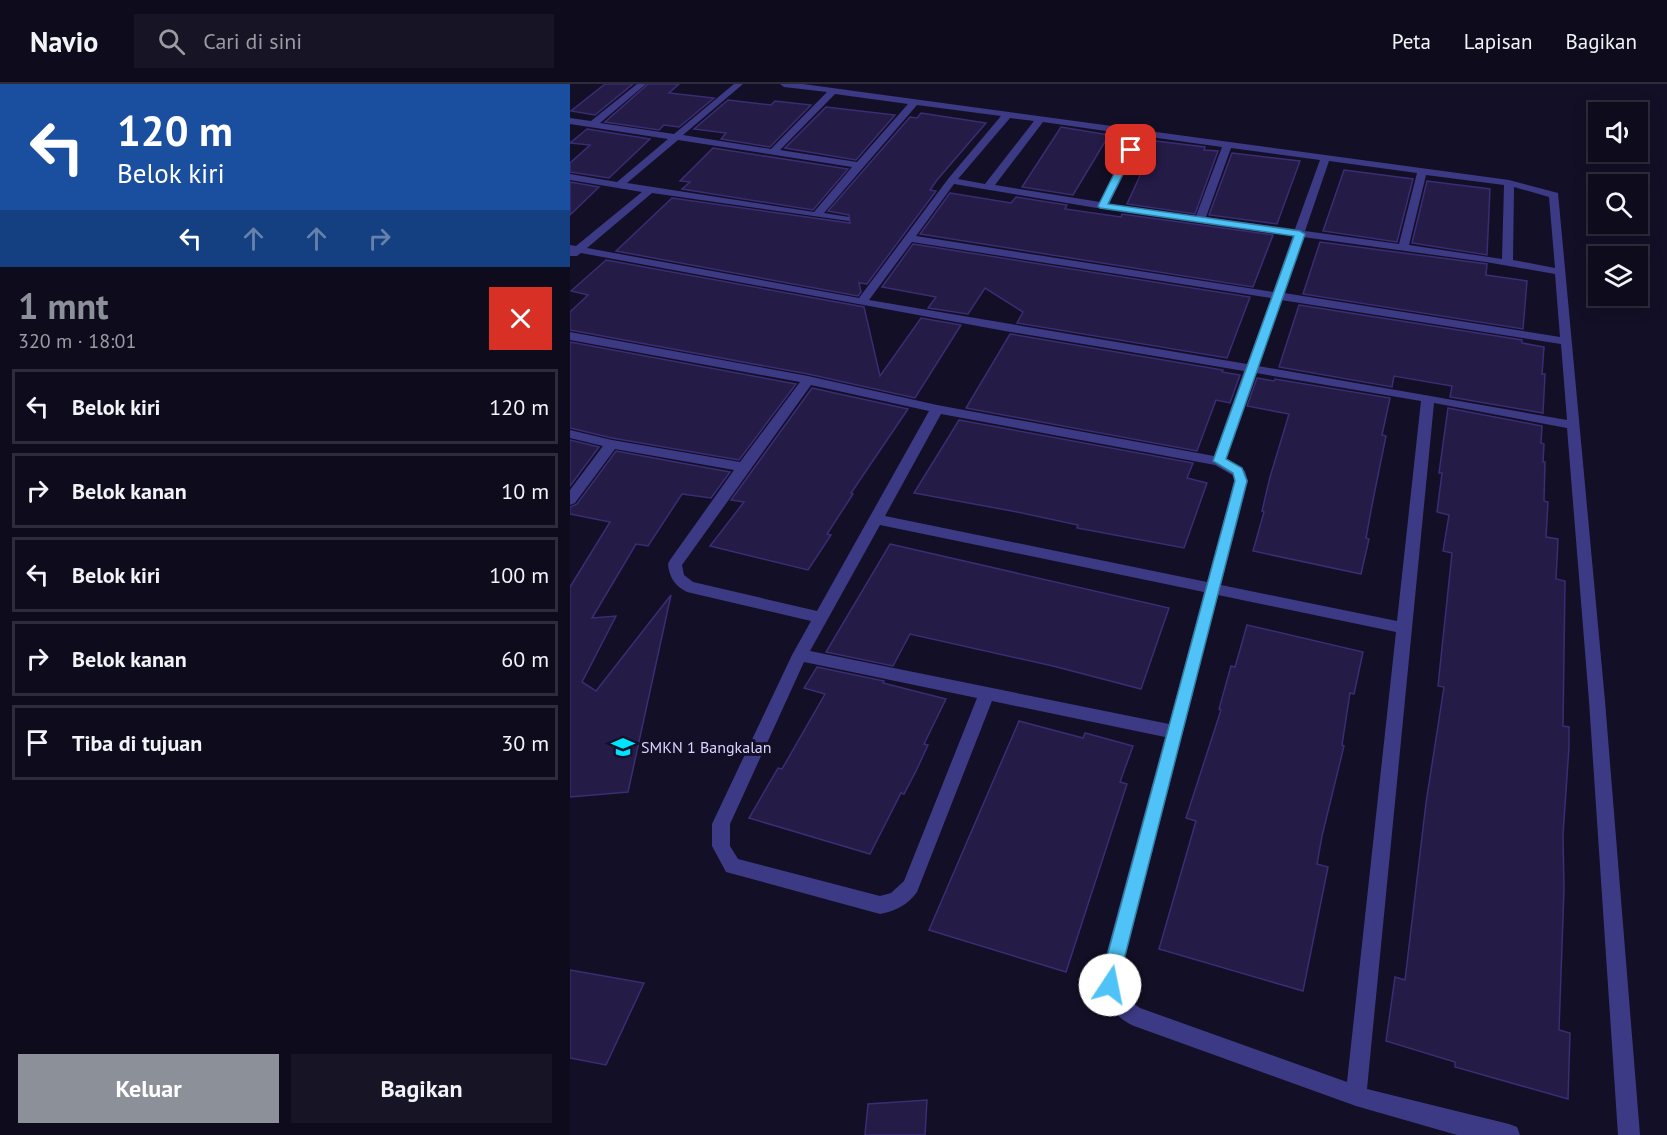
<!DOCTYPE html>
<html lang="id">
<meta charset="utf-8">
<style>
body{margin:0;font-family:"PT Sans",sans-serif;background:#171425;color:#f1f3f6;height:100vh;display:flex;flex-direction:column;font-size:22px;white-space:nowrap}
*{box-sizing:border-box;margin:0}
p{font-size:20px;color:#9b9ba3}
.icon{flex:none;width:33px;height:33px;fill:none;stroke:currentColor;stroke-width:2;stroke-linecap:round;stroke-linejoin:round}
.map{position:relative;flex:1;overflow:hidden}
.sheet{display:flex;flex-direction:column;background:#0e0b1c;width:570px}
.sheet>*{flex:none}
.banner{background:#1a4fa0;color:#fff;overflow:hidden}
.buttons{position:absolute;left:1018px;top:18px;display:grid;gap:12px}
.buttons a{display:grid;place-items:center;width:60px;height:60px;border-radius:0px;background:#0e0b1c;box-shadow:0 3px 15px #0003,0 0 0 2px #2e2b3b;font-size:30px}
.pin{position:absolute;display:grid;place-items:center;width:51px;height:51px;color:#fff;margin:-26px;border-radius:12px;box-shadow:0 3px 9px #0006}
.me{position:absolute;width:66px;margin:-33px;rotate:11deg;stroke-linejoin:round;filter:drop-shadow(0 0 4px #0008)}
.turn{display:flex;align-items:center;gap:21px;height:126px;padding:0 18px;font-size:27px}
.turn .icon{width:78px;height:78px;stroke-width:2.5}
.turn b{display:block;font-size:42px;line-height:51px}
.lanes{display:flex;align-items:center;height:57px;padding:0 18px;background:#0003;justify-content:center;gap:30px;direction:ltr}
.lanes .off{opacity:.35}
.round{display:grid;place-items:center;flex:none;width:63px;height:63px;border-radius:0px;background:#171425}
.headline{display:flex;align-items:center;justify-content:space-between;height:102px;padding:0 18px}
h1{font-size:36px;font-weight:600;line-height:45px;color:#8c9099}
.action{display:flex;gap:12px;margin-top:auto;padding:12px 18px}
.action a{flex:1;height:69px;border-radius:0px;background:#8c9099;color:#fff;font-size:24px;font-weight:600;line-height:69px;text-align:center}
.action a+a{background:#171425;color:#f1f3f6}
ul{padding:0;list-style:none}
li{display:flex;align-items:center;gap:18px;height:75px;margin:0 12px 9px;padding:0 6px;border:3px solid #2e2b3b;border-radius:0px}
li div{flex:1}
li b{display:block;font-size:22px}
li em{font-style:normal}
header{display:flex;align-items:center;gap:36px;box-sizing:border-box;height:84px;padding:0 30px;background:#0e0b1c;border-bottom:2px solid #2e2b3b}
header strong{font-size:28px}
nav{display:flex;gap:33px;margin-inline-start:auto;font-size:21px}
.search{width:420px;height:54px;background:#171425;display:flex;align-items:center;gap:15px;box-sizing:border-box;padding:0 21px;border-radius:0px;color:#9b9ba3;font-size:22px}
main{display:flex;flex:1;min-height:0}
.map>svg:first-child{display:block}
.building{fill:#241b47;stroke:#3b2d73;stroke-width:1.5}
.lines{fill:none;stroke-linecap:round;stroke-linejoin:round}
.minor{fill:#3d3a85;fill-rule:evenodd}
.route{fill:#4fc3f7;stroke:#337fa1;stroke-width:1.5}
.labels{text-anchor:middle;dominant-baseline:central;stroke-width:6;stroke-linejoin:round;paint-order:stroke}
.poi-label{font-size:16px;fill:#d9d4ff;stroke:#130f26;text-anchor:start}
</style>
<header>
<strong>Navio</strong>
<div class="search"><svg class="icon" aria-label="search" viewBox="0 0 24 24"><circle cx="10" cy="10" r="6"/><path d="M15 15l6 6"/></svg>Cari di sini</div>
<nav><a>Peta</a><a>Lapisan</a><a>Bagikan</a></nav>
</header>
<main>
<section class="sheet">
<div class="banner">
<div class="turn"><svg class="icon" aria-label="left" viewBox="0 0 24 24"><path d="M17 20v-9H6M10 6l-5 5 5 5"/></svg><div><b>120 m</b>Belok kiri</div></div>
<div class="lanes"><svg class="icon" aria-label="left" viewBox="0 0 24 24"><path d="M17 20v-9H6M10 6l-5 5 5 5"/></svg><svg class="icon off" aria-label="ahead" viewBox="0 0 24 24"><path d="M12 20V5M6 11l6-6 6 6"/></svg><svg class="icon off" aria-label="ahead" viewBox="0 0 24 24"><path d="M12 20V5M6 11l6-6 6 6"/></svg><svg class="icon off" aria-label="right" viewBox="0 0 24 24"><path d="M7 20v-9h11M14 6l5 5-5 5"/></svg></div>
</div>
<div class="headline"><div><h1>1 mnt</h1><p>320 m · 18:01</p></div><a class="round" style="background:#d93025;color:#fff"><svg class="icon" aria-label="close" viewBox="0 0 24 24"><path d="M6 6l12 12M18 6L6 18"/></svg></a></div>
<ul>
<li><svg class="icon" aria-label="left" viewBox="0 0 24 24"><path d="M17 20v-9H6M10 6l-5 5 5 5"/></svg><div><b>Belok kiri</b></div><em>120 m</em></li>
<li><svg class="icon" aria-label="right" viewBox="0 0 24 24"><path d="M7 20v-9h11M14 6l5 5-5 5"/></svg><div><b>Belok kanan</b></div><em>10 m</em></li>
<li><svg class="icon" aria-label="left" viewBox="0 0 24 24"><path d="M17 20v-9H6M10 6l-5 5 5 5"/></svg><div><b>Belok kiri</b></div><em>100 m</em></li>
<li><svg class="icon" aria-label="right" viewBox="0 0 24 24"><path d="M7 20v-9h11M14 6l5 5-5 5"/></svg><div><b>Belok kanan</b></div><em>60 m</em></li>
<li><svg class="icon" aria-label="arrive" viewBox="0 0 24 24"><path d="M6 21V4h12l-3 4 3 4H6"/></svg><div><b>Tiba di tujuan</b></div><em>30 m</em></li>
</ul>
<div class="action"><a>Keluar</a><a>Bagikan</a></div>
</section>
<div class="map">
<svg width="1097" height="1051" viewBox="0 0 1097 1051">
<rect width="100%" height="100%" fill="#130f26"/>
<g class="building">
<path d="M35,0H63L25,31L1,27Z"/>
<path d="M78,0H109L99,9L144,14L109,43L94,41L89,46L35,38Z"/>
<path d="M158,16L201,21L205,17L241,21L200,63L151,55L156,49L124,45Z"/>
<path d="M256,23L299,28L325,31L286,76L215,64Z"/>
<path d="M351,29L416,39L367,96L360,106L366,107L297,200L289,199L291,208L288,212L46,167L102,114L280,139L279,131L258,127L340,33L347,34Z"/>
<path d="M491,43L539,51L503,111L452,103Z"/>
<path d="M17,45L80,55L39,94L0,88V79L20,61L0,59Z"/>
<path d="M586,57L635,63L634,66L648,67L625,130L557,120Z"/>
<path d="M143,64L278,85L243,126L112,105L120,98L110,97Z"/>
<path d="M662,69L730,77L707,140L639,131Z"/>
<path d="M774,86L843,95L827,158L753,147Z"/>
<path d="M857,97L920,105L917,171L842,159Z"/>
<path d="M0,98L29,103L0,131Z"/>
<path d="M380,109L441,119L446,113L497,121L495,125L551,133L552,130L703,151L683,203L350,150Z"/>
<path d="M750,158L917,180L916,191L957,197L953,245L733,210Z"/>
<path d="M343,160L680,213L657,274L447,239L453,228L415,204L398,230L358,224L366,213L312,203Z"/>
<path d="M36,176L294,223L310,292L351,234L391,241L345,314L238,290L0,246V228L18,211L1,207Z"/>
<path d="M729,221L952,256V259L974,263L972,290H975L973,329L880,313L882,302L824,292L822,303L709,283Z"/>
<path d="M440,250L653,286L652,288L670,291L660,319L646,316L627,367L396,324Z"/>
<path d="M0,258L226,300L169,376L42,354L0,344Z"/>
<path d="M687,294L704,297L705,295L820,314L812,351L816,352L803,416L796,454L799,455L791,490L683,467L694,428L692,427L700,393L719,330L677,322Z"/>
<path d="M242,304L338,325L281,409L283,410L257,450L261,451L238,486L140,462L174,418L161,416Z"/>
<path d="M878,324L972,342L971,359L974,360L973,378H975L974,417L978,418L976,453L988,455L986,495L995,497L993,642L999,643V663L993,751L994,805L989,946L1000,949L998,1015L885,983V978L816,957L825,893L835,896L856,719L874,603L868,602L882,469L873,467L879,431L867,428L872,389H869Z"/>
<path d="M389,336L623,379L617,394L637,399L614,464L507,444L508,441L442,427L344,409Z"/>
<path d="M0,356L29,363L0,402Z"/>
<path d="M46,367L160,388L141,414L112,410L78,462L66,460L22,534L46,532L12,598L26,607L101,511L58,708L0,713V503L40,438L0,430V423L7,420Z"/>
<path d="M320,460L599,524L571,605L483,582L340,550L323,582L256,568Z"/>
<path d="M677,541L793,568L784,610L780,609L772,661L774,662L752,752L747,780L758,783L733,907L589,865L626,737L616,734L651,626L649,625L661,582L665,583Z"/>
<path d="M247,583L314,597L313,599L376,615L354,660L358,661L346,687L334,710L331,709L300,770L179,734L208,684L212,685L255,610L234,604Z"/>
<path d="M449,637L513,654L515,649L563,662L550,698L557,700L496,888L359,846Z"/>
<path d="M0,886L74,899L36,981L0,974Z"/>
<path d="M357,1016L355,1051H295L298,1020Z"/>
</g>
<g class="lines">
<path class="minor" d="M67,0H76L30,39L104,50L164,0H173L113,51L201,65L257,8L214,3L210,0H233L939,96L988,109L1035,617L1070,1051H1048L1019,617L997,344L864,319L797,1005L939,1040L947,1043L950,1051H887L786,1022L564,942C543,933 531,913 531,890L595,653L422,617L347,808C338,821 325,827 310,830L156,788L142,762V740L222,571L241,537L117,508C105,502 99,493 98,480L100,476L164,386L45,365L5,419L0,421V406L33,362L0,354V346L42,356L170,378L230,298L0,256V248L238,292L367,321L644,372L674,287L435,247L11,169L7,172H0V161L6,162L72,108L0,96V90L47,98L98,55L0,40V34L21,37ZM265,10L338,20L287,78L210,66ZM347,21L431,32L378,95L289,214L17,164L82,109L279,137V133L254,129ZM440,34L464,37L415,100L388,95ZM473,38L564,51L530,118L425,101ZM573,52L652,63L626,132L539,120ZM108,56L282,83L244,128L57,99ZM661,64L750,76L725,145L636,133ZM759,77L847,89L829,160L735,147ZM856,91L934,101L932,175L839,161ZM384,100L533,125L723,151L703,208L346,152ZM944,103L979,113L985,184L943,176ZM733,153L916,178L985,190L990,253L714,209ZM342,158L701,214L677,280L299,216ZM711,216L991,260L997,336L688,282ZM686,289L851,317L827,537L651,501L678,397L675,387L656,375ZM241,301L359,327L247,527L123,498L114,491L112,481ZM371,330L645,381L664,392V397L637,498L315,432ZM310,441L634,508L599,640L240,567ZM648,511L826,548L777,998L570,924C557,915 550,906 551,890ZM234,578L407,614L334,797L321,809L310,812L168,775L160,762V740Z"/>
</g>
<path class="route" d="M561,64L565,66L538,120L730,147L735,150L656,375L672,384L677,397L550,891L546,907L540,910L534,907L531,901L532,891L665,397L663,389L643,377L724,152L530,124L528,122L556,66Z"/>
<defs>
<g id="school-bare" transform="scale(1.8)"><path d="M0-5L7-2L0 1L-7-2ZM-4 1L0 2.5L4 1V4Q0 6-4 4Z" fill="#00e5ff" stroke="#130f26" stroke-width="2.5" paint-order="stroke"/></g>
</defs>
<g fill-rule="evenodd">
<use href="#school-bare" x="53" y="663"/>
</g>
<g class="labels">
<g class="poi-label">
<text x="71" y="663">SMKN 1 Bangkalan</text>
</g>
</g>
</svg>
<div class="buttons">
<a><svg class="icon" aria-label="sound" viewBox="0 0 24 24"><path d="M4 9h4l5-4v14l-5-4H4zM17 9q2 3 0 6"/></svg></a>
<a><svg class="icon" aria-label="search" viewBox="0 0 24 24"><circle cx="10" cy="10" r="6"/><path d="M15 15l6 6"/></svg></a>
<a><svg class="icon" aria-label="layers" viewBox="0 0 24 24"><path d="M12 4l9 5-9 5-9-5zM3 14l9 5 9-5"/></svg></a>
</div>
<div class="pin" style="left:561px;top:66px;background:#d93025"><svg class="icon" aria-label="arrive" viewBox="0 0 24 24"><path d="M6 21V4h12l-3 4 3 4H6"/></svg></div>
<svg class="me" style="left:540px;top:901px" viewBox="-20 -20 40 40"><circle r="19" fill="#fff"/><path d="M0-13L10 11 0 6-10 11z" fill="#4fc3f7"/></svg>
</div>
</main>
